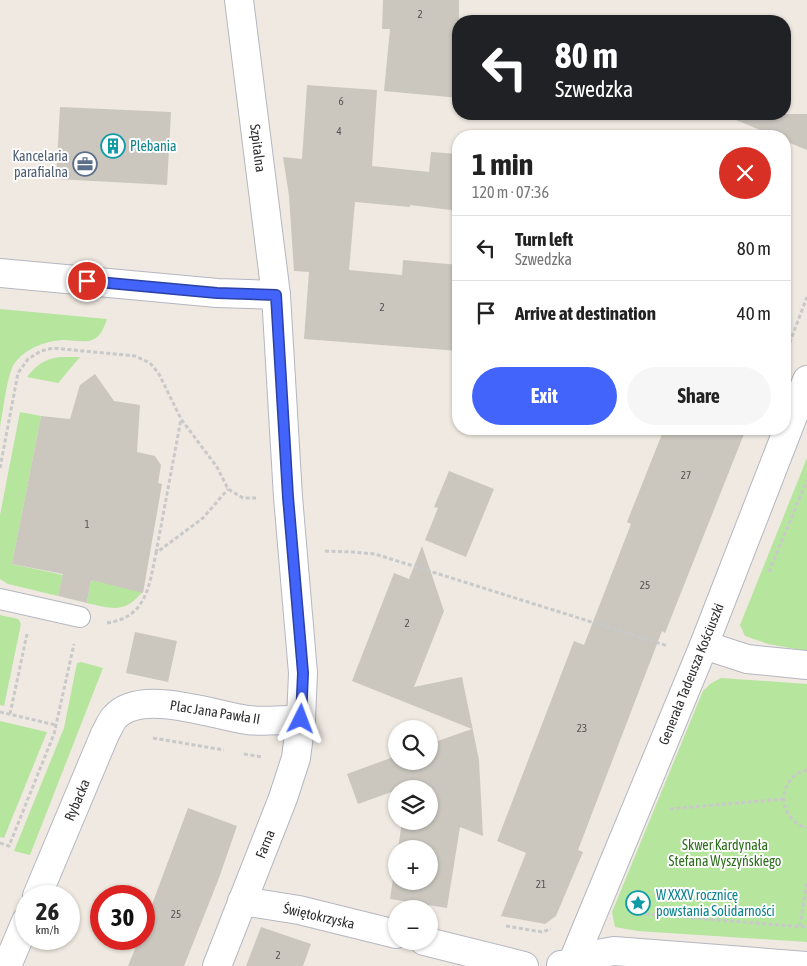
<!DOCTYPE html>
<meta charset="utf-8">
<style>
body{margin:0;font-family:"Asap Condensed",sans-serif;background:#f6f6f6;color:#222;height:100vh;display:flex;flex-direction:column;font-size:19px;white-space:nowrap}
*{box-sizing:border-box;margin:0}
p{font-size:16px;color:#767676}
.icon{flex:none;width:28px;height:28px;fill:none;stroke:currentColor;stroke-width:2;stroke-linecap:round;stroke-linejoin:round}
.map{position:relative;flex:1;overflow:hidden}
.drawer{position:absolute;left:452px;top:130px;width:339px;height:305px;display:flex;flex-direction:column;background:#fff;border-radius:20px;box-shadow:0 1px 4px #0004}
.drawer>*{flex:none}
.top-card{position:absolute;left:452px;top:15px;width:339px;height:105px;border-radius:20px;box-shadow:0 1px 4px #0004;background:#202124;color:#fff;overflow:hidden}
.fabs{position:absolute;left:388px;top:720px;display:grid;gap:10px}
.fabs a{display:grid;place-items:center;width:50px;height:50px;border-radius:50%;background:#fff;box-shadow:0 1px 4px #0004;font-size:25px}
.speed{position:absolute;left:15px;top:885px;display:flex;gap:10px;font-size:25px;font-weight:700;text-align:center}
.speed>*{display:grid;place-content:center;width:65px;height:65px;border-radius:50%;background:#fff;box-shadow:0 1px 4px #0004;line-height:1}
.speed small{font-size:12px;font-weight:400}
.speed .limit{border:8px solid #d22;background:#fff;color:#111}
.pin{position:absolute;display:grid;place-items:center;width:42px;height:42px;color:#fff;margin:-21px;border:2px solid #fff;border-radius:50%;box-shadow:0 1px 5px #0007}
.me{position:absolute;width:55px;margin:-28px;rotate:3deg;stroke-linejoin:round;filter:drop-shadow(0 0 4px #0008)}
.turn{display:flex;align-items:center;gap:18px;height:105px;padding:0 20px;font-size:22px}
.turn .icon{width:65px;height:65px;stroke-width:2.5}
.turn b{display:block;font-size:35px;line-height:42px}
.round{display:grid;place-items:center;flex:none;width:52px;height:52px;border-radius:26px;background:#f6f6f6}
.headline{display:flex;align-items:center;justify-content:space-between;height:85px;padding:0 20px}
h1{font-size:30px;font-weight:700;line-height:38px}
.button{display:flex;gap:10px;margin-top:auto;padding:10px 20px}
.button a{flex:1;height:58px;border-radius:30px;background:#4264fb;color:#fff;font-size:20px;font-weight:700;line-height:58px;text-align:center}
.button a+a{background:#f6f6f6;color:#222}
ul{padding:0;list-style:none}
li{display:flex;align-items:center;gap:15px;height:65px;padding:0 20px;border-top:1px solid #e0e0e0}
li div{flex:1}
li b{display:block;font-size:19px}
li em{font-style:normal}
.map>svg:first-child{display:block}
.green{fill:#b6e59e}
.building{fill:#cbc7bf}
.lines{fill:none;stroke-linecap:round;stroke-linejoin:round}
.lane-casing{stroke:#b4b7c1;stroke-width:22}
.street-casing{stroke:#b4b7c1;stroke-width:30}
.path{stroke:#c9c9c9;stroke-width:3;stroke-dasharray:4 2.5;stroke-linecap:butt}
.lane{stroke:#fff;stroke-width:20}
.street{stroke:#fff;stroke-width:28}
.route-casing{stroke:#2b41a3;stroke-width:12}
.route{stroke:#4264fb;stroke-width:9}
.labels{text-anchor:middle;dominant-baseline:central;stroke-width:4;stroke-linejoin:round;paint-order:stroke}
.number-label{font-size:11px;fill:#555452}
.culture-label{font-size:14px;fill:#0d838f;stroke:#fff;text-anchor:start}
.street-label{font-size:14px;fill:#2e2e2e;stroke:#fff}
.service-label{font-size:14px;fill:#4e5e75;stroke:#fff;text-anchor:end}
.park-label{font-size:14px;fill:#2c6e1b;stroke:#fff}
</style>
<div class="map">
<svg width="807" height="966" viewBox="0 0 807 966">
<rect width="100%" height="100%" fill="#efe9e1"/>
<g class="green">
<path d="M0,309L107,319C104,327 101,337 92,340C84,343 73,340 65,340C48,340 25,348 14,364C7,375 3,412 0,427Z"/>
<path d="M60,357H80L58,383L27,377C36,365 45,359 60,357Z"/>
<path d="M20,412L41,416L12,564L63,575L58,596L8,584L0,579V515Z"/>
<path d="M807,458V651L768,644L745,636L740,625Z"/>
<path d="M91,580L144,590C125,614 113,609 87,603Z"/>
<path d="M0,615L18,619L21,624L4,706L0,705Z"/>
<path d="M81,662L103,668L30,855L14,851L64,728L77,663Z"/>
<path d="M721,678L807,684V942L638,931L615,927L612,912L703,691L710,684Z"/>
<path d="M0,721L47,732L4,838L0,837Z"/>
</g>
<g class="building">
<path d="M383,0H459V98L384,91L390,29H382Z"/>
<path d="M307,85L377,90L372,166L429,172L431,152L459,154V211L410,205V207L355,202L349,270L402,275L403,260L459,265V351L304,339L309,272L294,271L289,196L283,157L302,159Z"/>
<path d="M60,107L171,112L167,185L56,179Z"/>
<path d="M722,114H807V150L785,141V136H774Z"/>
<path d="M95,374L114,401L140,405L137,452L155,456L161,465L158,483L162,484L143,593L91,580L87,603L58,596L63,574L12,564L41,416L70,419L80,385Z"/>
<path d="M664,429H746L665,633L662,631L578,850L583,852L556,916L545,924L501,916L526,853L497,841L574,641L584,645L631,524L627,522Z"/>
<path d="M449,471L494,489L466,557L425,540L438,508L434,507Z"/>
<path d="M422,546L444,611L414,687L462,677L479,760L483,836L460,827L447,908L390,899L396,859V881H429V849H398L402,821H429V789H408V786L358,804L347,774L396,756V761H429V744L472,729L352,681L394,573L409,579Z"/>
<path d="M135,632L177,641L168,682L126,673Z"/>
<path d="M188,808L237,826L219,878L184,966H128L139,939H144V926Z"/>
<path d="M261,927L311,944L303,966H246Z"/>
</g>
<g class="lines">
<g class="lane-casing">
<path id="lane" d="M0,599L80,617"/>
</g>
<g class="street-casing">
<g id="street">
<path d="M0,273L217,293L276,295"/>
<path d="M704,645L747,659L807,665"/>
<path d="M37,896L105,734C108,729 111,721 115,717C141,688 213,715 247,720C265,722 284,720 301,719"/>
<path d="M242,901L299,910L396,934"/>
<path d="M424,941L524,966"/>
<path d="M561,965L572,964L592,955L614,951L807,966"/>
<path d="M7,966L26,921"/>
<path d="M217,966L283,798L296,758L301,719L303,673L288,497L276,295L239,0"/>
<path d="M571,966L704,645L807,380"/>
</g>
</g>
<g class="path">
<path d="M785,355L807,297"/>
<path d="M0,468L18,373L28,359L41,351L53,348L135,356L150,363L159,374L181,419L217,467L228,489L243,498H256"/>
<path d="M325,551L352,552L375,554L668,646"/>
<path d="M156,553L181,419"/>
<path d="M769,572L807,480"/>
<path d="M107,623C147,617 149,586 156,553L203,518L228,489"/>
<path d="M0,712L56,725"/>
<path d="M10,714L27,634"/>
<path d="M153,738L224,750"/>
<path d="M244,754L263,757"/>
<path d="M807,770C784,774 776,804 793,820C796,824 803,826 807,828"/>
<path d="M670,809L783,799"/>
<path d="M0,843L9,846L54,734L74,644"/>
<path d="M628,909L631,913L805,927L807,925"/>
<path d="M506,926L542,932L551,929"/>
<path d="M800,926L807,881"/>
</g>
<use href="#lane" class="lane"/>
<use href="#street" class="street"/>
</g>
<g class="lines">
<g class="route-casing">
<path id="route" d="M87,281L217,293L276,295L288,497L303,673L301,719"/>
</g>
<use href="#route" class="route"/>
</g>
<defs>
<g id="building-ring" transform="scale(1.25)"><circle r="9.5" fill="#fff" stroke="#0f9aa8" stroke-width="1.5"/><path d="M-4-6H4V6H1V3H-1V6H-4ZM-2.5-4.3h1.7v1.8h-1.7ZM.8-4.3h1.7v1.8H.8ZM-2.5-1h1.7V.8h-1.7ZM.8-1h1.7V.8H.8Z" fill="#0f9aa8"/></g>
<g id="office-ring" transform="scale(1.25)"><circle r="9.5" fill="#fff" stroke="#5c6f8a" stroke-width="1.5"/><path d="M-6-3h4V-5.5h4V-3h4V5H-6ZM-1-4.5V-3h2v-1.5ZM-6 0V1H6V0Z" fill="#5c6f8a"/></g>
<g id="sight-ring" transform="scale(1.25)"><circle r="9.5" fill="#fff" stroke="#0f9aa8" stroke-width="1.5"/><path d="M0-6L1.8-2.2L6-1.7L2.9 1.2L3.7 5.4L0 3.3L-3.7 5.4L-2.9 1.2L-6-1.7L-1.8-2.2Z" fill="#0f9aa8"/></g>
</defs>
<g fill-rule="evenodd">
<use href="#building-ring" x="113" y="146"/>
<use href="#office-ring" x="85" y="164"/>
<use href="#sight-ring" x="638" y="903"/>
</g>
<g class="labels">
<g class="number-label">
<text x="420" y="14">2</text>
<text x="341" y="101">6</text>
<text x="339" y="131">4</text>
<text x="382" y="307">2</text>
<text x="686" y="475">27</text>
<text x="87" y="524">1</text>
<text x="645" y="585">25</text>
<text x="407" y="623">2</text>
<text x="582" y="728">23</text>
<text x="541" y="884">21</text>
<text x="176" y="914">25</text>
<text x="278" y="955">2</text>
</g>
<g class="culture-label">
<text x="130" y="146">Plebania</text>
<text x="656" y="895">W XXXV rocznicę<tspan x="656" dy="16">powstania Solidarności</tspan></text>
</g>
<g class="street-label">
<text transform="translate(258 148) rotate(83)">Szpitalna</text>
<text transform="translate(691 674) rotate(-68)">Generała Tadeusza Kościuszki</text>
<text transform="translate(215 712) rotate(9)">Plac Jana Pawła II</text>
<text transform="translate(77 800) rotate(-67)">Rybacka</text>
<text transform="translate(265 844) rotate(-68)">Farna</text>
<text transform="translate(319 916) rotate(13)">Świętokrzyska</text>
</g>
<g class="service-label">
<text x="68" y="156">Kancelaria<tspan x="68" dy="16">parafialna</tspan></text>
</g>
<g class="park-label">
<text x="725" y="845">Skwer Kardynała<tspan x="725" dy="16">Stefana Wyszyńskiego</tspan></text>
</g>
</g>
</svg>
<div class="fabs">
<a><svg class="icon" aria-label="search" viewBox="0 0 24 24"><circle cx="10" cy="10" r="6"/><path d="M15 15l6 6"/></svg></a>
<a><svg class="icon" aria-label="layers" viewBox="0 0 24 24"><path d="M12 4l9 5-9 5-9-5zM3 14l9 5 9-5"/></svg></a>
<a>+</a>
<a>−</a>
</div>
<div class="speed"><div>26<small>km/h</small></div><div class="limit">30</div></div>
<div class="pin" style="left:87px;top:281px;background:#d93025"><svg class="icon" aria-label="arrive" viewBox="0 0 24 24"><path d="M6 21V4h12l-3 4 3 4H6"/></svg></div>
<svg class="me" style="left:301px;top:719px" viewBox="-20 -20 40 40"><path d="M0-17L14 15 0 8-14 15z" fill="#4264fb" stroke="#fff" stroke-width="4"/></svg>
<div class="top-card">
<div class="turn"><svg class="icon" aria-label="left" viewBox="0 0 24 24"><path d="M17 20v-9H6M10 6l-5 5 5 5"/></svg><div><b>80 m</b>Szwedzka</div></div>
</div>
<section class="drawer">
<div class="headline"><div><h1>1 min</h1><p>120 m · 07:36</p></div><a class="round" style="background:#d93025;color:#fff"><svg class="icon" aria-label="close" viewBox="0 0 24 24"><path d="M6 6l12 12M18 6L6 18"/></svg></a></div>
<ul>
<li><svg class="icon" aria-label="left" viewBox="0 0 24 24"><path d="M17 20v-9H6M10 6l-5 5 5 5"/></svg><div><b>Turn left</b><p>Szwedzka</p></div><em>80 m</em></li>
<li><svg class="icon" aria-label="arrive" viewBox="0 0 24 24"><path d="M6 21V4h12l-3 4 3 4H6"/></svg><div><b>Arrive at destination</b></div><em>40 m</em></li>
</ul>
<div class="button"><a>Exit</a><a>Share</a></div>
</section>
</div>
